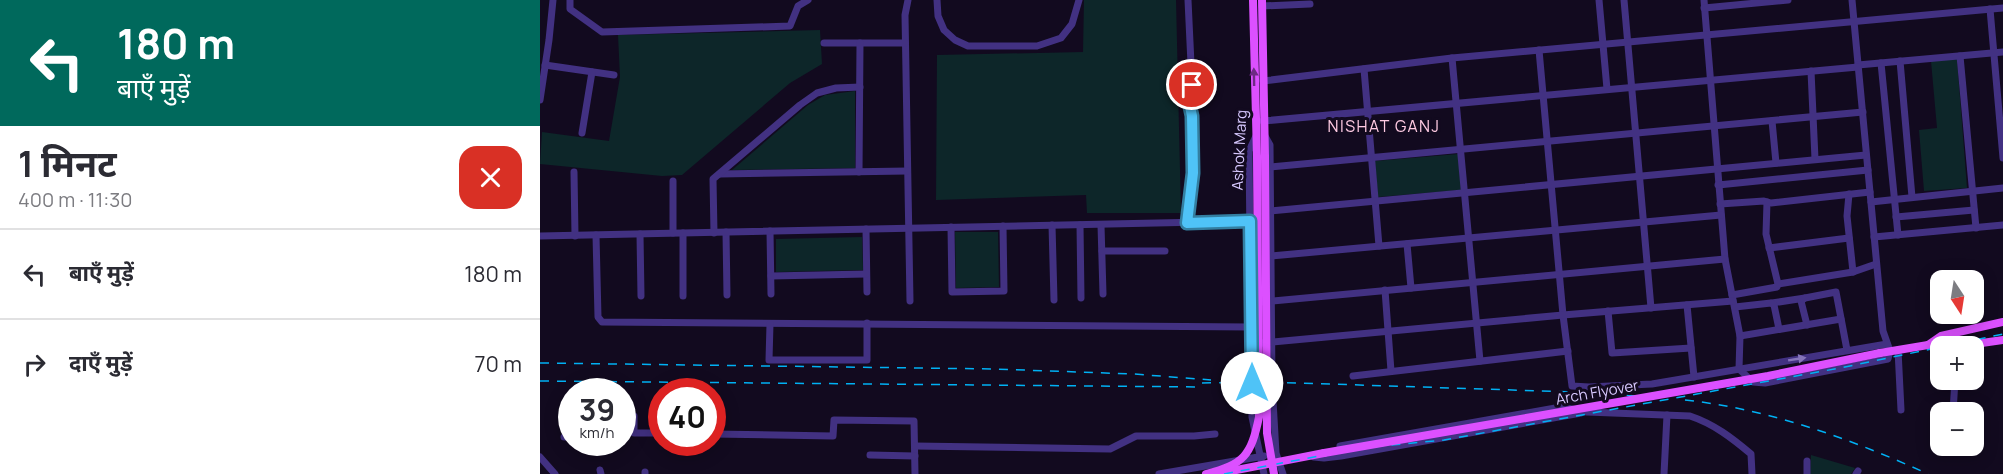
<!DOCTYPE html>
<html lang="hi">
<meta charset="utf-8">
<style>
body{margin:0;font-family:Manrope,"Noto Sans Devanagari",sans-serif;background:#f7f7f7;color:#2b2b33;height:100vh;display:flex;flex-direction:column;font-size:22px;white-space:nowrap}
*{box-sizing:border-box;margin:0}
p{font-size:20px;color:#7c7c81}
.icon{flex:none;width:33px;height:33px;fill:none;stroke:currentColor;stroke-width:2;stroke-linecap:round;stroke-linejoin:round}
.map{position:relative;flex:1;overflow:hidden}
.sheet{display:flex;flex-direction:column;background:#fff;width:540px}
.sheet>*{flex:none}
.guide{background:#00695c;color:#fff;overflow:hidden}
.needle{width:39px;rotate:168deg}
.fabs{position:absolute;left:1390px;top:270px;display:grid;gap:12px}
.fabs a{display:grid;place-items:center;width:54px;height:54px;border-radius:12px;background:#fff;box-shadow:0 3px 15px #0003;font-size:30px}
.speed{position:absolute;left:18px;top:378px;display:flex;gap:12px;font-size:30px;font-weight:700;text-align:center}
.speed>*{display:grid;place-content:center;width:78px;height:78px;border-radius:50%;background:#fff;box-shadow:0 3px 15px #0003;line-height:1}
.speed small{font-size:15px;font-weight:400}
.speed .limit{border:9px solid #d22;background:#fff;color:#111}
.pin{position:absolute;display:grid;place-items:center;width:51px;height:51px;color:#fff;margin:-26px;border:3px solid #fff;border-radius:50%;box-shadow:0 2px 6px #0007}
.me{position:absolute;width:66px;margin:-33px;rotate:0deg;stroke-linejoin:round;filter:drop-shadow(0 0 4px #0008)}
.turn{display:flex;align-items:center;gap:21px;height:126px;padding:0 18px;font-size:27px}
.turn .icon{width:78px;height:78px;stroke-width:2.5}
.turn b{display:block;font-size:42px;line-height:51px}
.round{display:grid;place-items:center;flex:none;width:63px;height:63px;border-radius:18px;background:#f7f7f7}
.overview{display:flex;align-items:center;justify-content:space-between;height:102px;padding:0 18px}
h1{font-size:36px;font-weight:700;line-height:45px}
ul{padding:0;list-style:none}
li{display:flex;align-items:center;gap:18px;height:90px;padding:0 18px;border-top:2px solid #e1e1e2}
li div{flex:1}
li b{display:block;font-size:22px}
li em{font-style:normal}
main{display:flex;flex:1;min-height:0}
.map>svg:first-child{display:block}
.green{fill:#0d2629}
.lines{fill:none;stroke-linecap:round;stroke-linejoin:round}
.minor{stroke:#423182;stroke-width:7}
.major{stroke:#dc50ff;stroke-width:8}
.rail{stroke:#00b1f4;stroke-width:1.5;stroke-dasharray:9 8;stroke-linecap:butt}
.major-bridge{stroke:#dc50ff;stroke-width:8}
.oneway{fill:#6d2a84}
.oneway2{fill:#8675ba}
.route-casing{stroke:#337fa1;stroke-width:15}
.route{stroke:#4fc3f7;stroke-width:10}
.labels{text-anchor:middle;dominant-baseline:central;stroke-width:6;stroke-linejoin:round;paint-order:stroke}
.street-label{font-size:15px;fill:#d8c9ff;stroke:#120a1f}
.neighbourhood-label{font-size:16px;letter-spacing:1.5px;fill:#ffcbe3;stroke:#120a1f}
</style>
<main>
<section class="sheet">
<div class="guide">
<div class="turn"><svg class="icon" aria-label="left" viewBox="0 0 24 24"><path d="M17 20v-9H6M10 6l-5 5 5 5"/></svg><div><b>180 m</b>बाएँ मुड़ें</div></div>
</div>
<div class="overview"><div><h1>1 मिनट</h1><p>400 m · 11:30</p></div><a class="round" style="background:#d93025;color:#fff"><svg class="icon" aria-label="close" viewBox="0 0 24 24"><path d="M6 6l12 12M18 6L6 18"/></svg></a></div>
<ul>
<li><svg class="icon" aria-label="left" viewBox="0 0 24 24"><path d="M17 20v-9H6M10 6l-5 5 5 5"/></svg><div><b>बाएँ मुड़ें</b></div><em>180 m</em></li>
<li><svg class="icon" aria-label="right" viewBox="0 0 24 24"><path d="M7 20v-9h11M14 6l5 5-5 5"/></svg><div><b>दाएँ मुड़ें</b></div><em>70 m</em></li>
</ul>
</section>
<div class="map">
<svg width="1463" height="474" viewBox="0 0 1463 474">
<rect width="100%" height="100%" fill="#120a1f"/>
<g class="green">
<path d="M544,0H636L641,213H547L546,195L396,200L397,55L543,52Z"/>
<path d="M280,30L282,64L250,83L142,175L122,176L0,164L2,132L69,141L80,77L78,35Z"/>
<path d="M1417,59L1427,188L1384,191L1379,130L1397,128L1391,61Z"/>
<path d="M315,91V168L192,170L268,105L285,95Z"/>
<path d="M918,154L921,190L838,197L835,161Z"/>
<path d="M415,232H458L459,287L416,288Z"/>
<path d="M322,237L323,270L236,272V239Z"/>
<path d="M1271,455L1315,468L1311,474H1270Z"/>
</g>
<g class="lines">
<g class="minor">
<path d="M30,0V9L62,32L250,26L258,6L268,0"/>
<path d="M368,0L365,15L370,301"/>
<path d="M397,0L398,16L404,30L415,40L428,46H497L521,38L532,24L539,0"/>
<path d="M1059,0L1067,89"/>
<path d="M1084,0L1111,308"/>
<path d="M1164,0L1185,259L1200,336L1199,369L1213,382L1225,383L1348,359L1350,351L1343,331L1312,0"/>
<path d="M722,6L770,4"/>
<path d="M1164,8L1248,0"/>
<path d="M1450,9L1463,158"/>
<path d="M284,43H365"/>
<path d="M999,50L1023,315L1032,386L1049,387L1112,384L1347,344"/>
<path d="M1420,56L1436,228"/>
<path d="M912,58L940,361"/>
<path d="M1360,61L1372,197"/>
<path d="M1341,63L1358,235"/>
<path d="M5,65L74,75"/>
<path d="M1318,65L1463,52"/>
<path d="M824,69L839,246"/>
<path d="M1271,71L1275,159"/>
<path d="M723,81L912,58L1463,8"/>
<path d="M0,100L9,40L13,0"/>
<path d="M723,121L1318,67"/>
<path d="M1232,121L1236,163"/>
<path d="M42,133L52,72"/>
<path d="M716,136L709,151L712,417L724,474"/>
<path d="M725,136L730,145L732,383L736,453L743,474"/>
<path d="M730,167L1323,112"/>
<path d="M34,172L35,236"/>
<path d="M319,172L320,43"/>
<path d="M180,174L367,171"/>
<path d="M1178,185L1328,170"/>
<path d="M1309,194L1307,216L1313,272"/>
<path d="M1227,202L1226,234L1238,284"/>
<path d="M1331,202L1463,188"/>
<path d="M1180,204L1224,201L1231,203L1330,192"/>
<path d="M730,211L1326,155"/>
<path d="M1356,217L1434,210"/>
<path d="M647,223L653,173L652,116L649,103L652,85L648,0"/>
<path d="M512,225L514,300"/>
<path d="M540,225L541,298"/>
<path d="M561,225L563,294"/>
<path d="M411,227L412,292L464,291L463,226"/>
<path d="M326,229L327,292"/>
<path d="M230,231L231,294"/>
<path d="M186,232L187,295"/>
<path d="M133,233V181"/>
<path d="M143,233V296"/>
<path d="M174,233L173,179L260,105L277,93L296,88L320,87"/>
<path d="M100,234L101,296"/>
<path d="M56,235L58,317L62,322L711,327"/>
<path d="M0,236L710,221"/>
<path d="M1334,237L1463,225"/>
<path d="M867,244L871,288"/>
<path d="M1229,248L1309,238"/>
<path d="M562,251H625"/>
<path d="M731,256L1181,215"/>
<path d="M231,276L326,274"/>
<path d="M845,290L851,371"/>
<path d="M1192,295L1237,287L1238,284L1313,272L1336,264"/>
<path d="M711,303L1185,259"/>
<path d="M1232,303L1265,298"/>
<path d="M1147,305L1154,377"/>
<path d="M1195,307L1231,303L1234,305L1239,329"/>
<path d="M1068,311L1072,353L1151,348"/>
<path d="M230,324L229,360H327V323"/>
<path d="M1267,325L1261,301L1265,298L1296,292L1307,350"/>
<path d="M1200,336L1301,319"/>
<path d="M712,344L1023,315L1193,301"/>
<path d="M1358,350L1361,410"/>
<path d="M813,376L1028,351"/>
<path d="M1413,412L1415,380"/>
<path d="M82,416H94V433H122"/>
<path d="M172,434L293,436L294,420L374,421L375,474"/>
<path d="M24,437H32"/>
<path d="M375,446L570,449L596,436H654L675,434"/>
<path d="M800,446L1021,407L1047,412L1150,416C1174,424 1192,438 1211,454L1212,474"/>
<path d="M330,455L375,456"/>
<path d="M0,457L15,474"/>
<path d="M774,457L784,458L801,456L1041,413"/>
<path d="M60,470L61,474"/>
<path d="M105,472V474"/>
<path d="M619,474L724,456"/>
<path d="M1124,474L1127,415"/>
<path d="M1267,474V461"/>
<path d="M1316,474L1318,471"/>
</g>
<g class="major">
<path d="M713,0L717,157"/>
<path d="M722,0L725,157"/>
<path d="M1388,345L1401,336L1463,322"/>
<path d="M1421,346L1463,340"/>
<path d="M1340,353L1388,345L1401,347"/>
<path d="M676,474L784,453"/>
</g>
<g class="rail">
<path d="M0,363L454,369L594,374L671,380"/>
<path d="M0,381L663,387"/>
<path d="M662,383L727,382L1065,393L1115,398"/>
<path d="M1145,400C1229,409 1311,439 1388,474"/>
<path d="M684,474L821,448L904,440L1300,368L1463,334"/>
</g>
<g class="major-bridge">
<path d="M725,157L727,433L734,474"/>
<path d="M784,453L1228,376L1340,353"/>
<path d="M666,474C704,464 711,456 719,417L717,157"/>
</g>
</g>
<defs><path id="oneway-solid" d="M-6-.8H1V-3.2L6.5 0L1 3.2V.8H-6Z" transform="scale(1.5)"/></defs>
<use class="oneway" href="#oneway-solid" transform="translate(714 77) rotate(-91)"/>
<use class="oneway2" href="#oneway-solid" transform="translate(1257 359) rotate(-9)"/>
<g class="lines">
<g class="route-casing">
<path id="route" d="M652,85L649,102L652,116L653,173L647,223L710,221L712,383"/>
</g>
<use href="#route" class="route"/>
</g>
<g class="labels">
<g class="street-label">
<text transform="translate(699 150) rotate(-87)">Ashok Marg</text>
<text transform="translate(1057 392) rotate(-10)">Arch Flyover</text>
</g>
<g class="neighbourhood-label">
<text x="844" y="126">NISHAT GANJ</text>
</g>
</g>
</svg>
<div class="fabs">
<a><svg class="needle" viewBox="-14 -14 28 28"><path d="M0-13l5 13h-10z" fill="#e53935"/><path d="M0 13l5-13h-10z" fill="#7c7c81"/></svg></a>
<a>+</a>
<a>−</a>
</div>
<div class="speed"><div>39<small>km/h</small></div><div class="limit">40</div></div>
<div class="pin" style="left:652px;top:85px;background:#d93025"><svg class="icon" aria-label="arrive" viewBox="0 0 24 24"><path d="M6 21V4h12l-3 4 3 4H6"/></svg></div>
<svg class="me" style="left:712px;top:383px" viewBox="-20 -20 40 40"><circle r="19" fill="#fff"/><path d="M0-13L10 11 0 6-10 11z" fill="#4fc3f7"/></svg>
</div>
</main>
